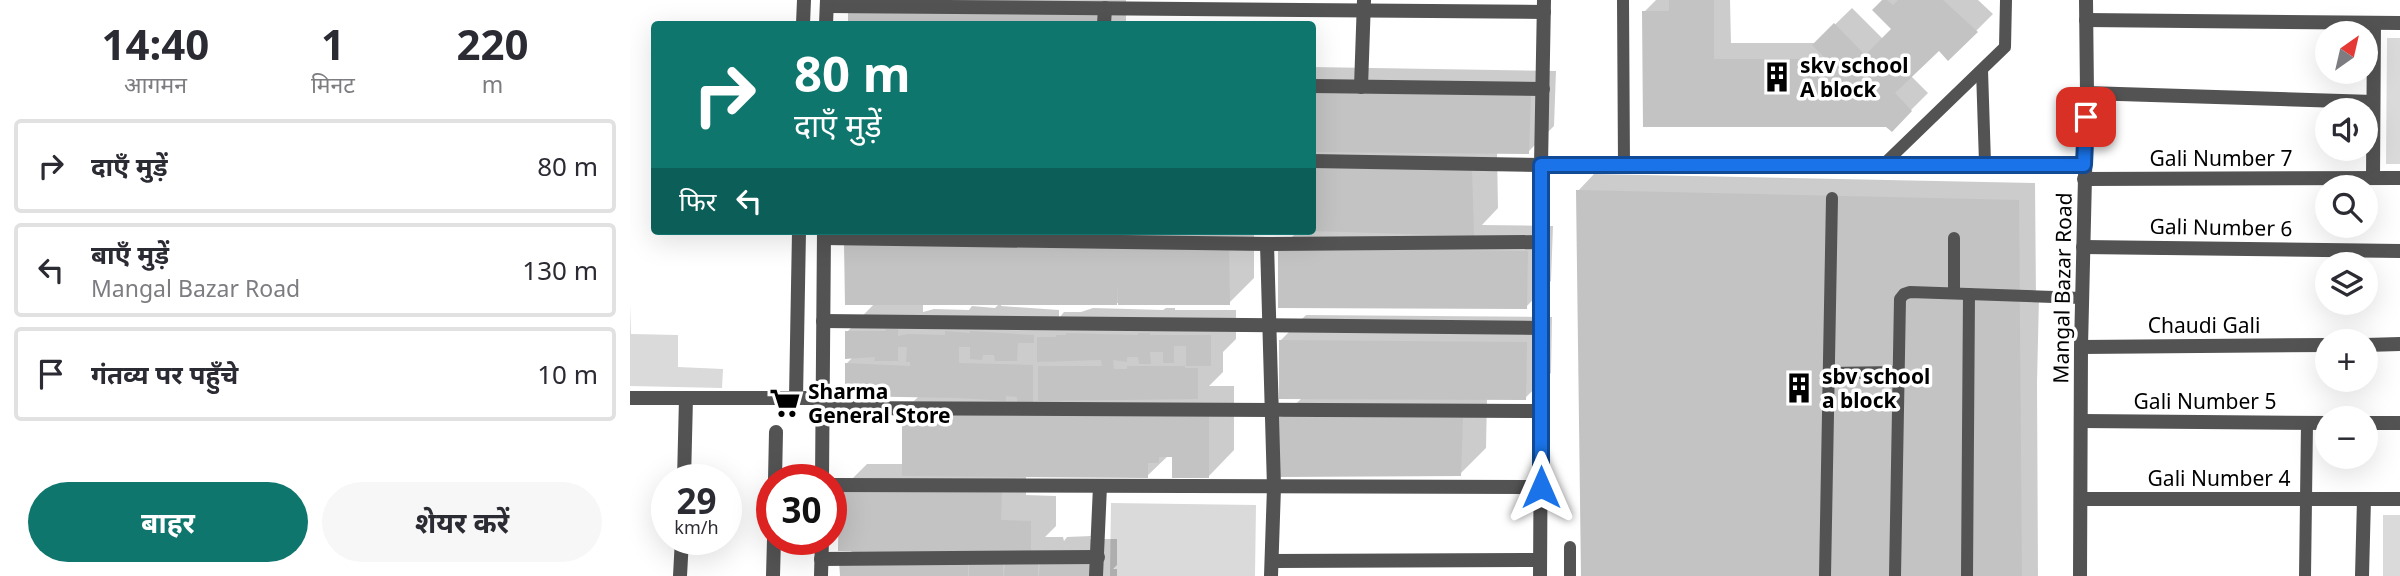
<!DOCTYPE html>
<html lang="hi">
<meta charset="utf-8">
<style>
body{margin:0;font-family:"Noto Sans","Noto Sans Devanagari",sans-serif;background:#f7f7f7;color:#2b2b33;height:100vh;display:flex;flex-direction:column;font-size:26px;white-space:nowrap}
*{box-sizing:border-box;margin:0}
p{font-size:23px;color:#7c7c81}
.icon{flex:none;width:38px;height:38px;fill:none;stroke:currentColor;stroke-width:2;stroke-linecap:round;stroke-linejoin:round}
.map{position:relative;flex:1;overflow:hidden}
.sheet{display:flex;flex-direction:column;background:#fff;width:630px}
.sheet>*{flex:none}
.banner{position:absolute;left:21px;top:21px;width:665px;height:214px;border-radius:7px;box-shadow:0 7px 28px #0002;background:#0f766e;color:#fff;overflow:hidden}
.needle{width:46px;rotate:34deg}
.buttons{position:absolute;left:1685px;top:21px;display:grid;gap:14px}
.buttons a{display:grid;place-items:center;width:63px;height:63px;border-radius:50%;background:#fff;box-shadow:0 7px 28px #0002;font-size:35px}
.speed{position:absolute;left:21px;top:464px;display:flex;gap:14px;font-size:35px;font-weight:700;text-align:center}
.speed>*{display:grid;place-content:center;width:91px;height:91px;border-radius:50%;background:#fff;box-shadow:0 7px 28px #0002;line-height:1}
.speed small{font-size:18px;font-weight:400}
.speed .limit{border:10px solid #d22;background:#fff;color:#111}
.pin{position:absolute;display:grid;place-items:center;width:60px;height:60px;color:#fff;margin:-30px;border-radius:14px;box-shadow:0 4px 10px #0006}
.me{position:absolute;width:77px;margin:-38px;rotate:0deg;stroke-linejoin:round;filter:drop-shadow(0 0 5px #0008)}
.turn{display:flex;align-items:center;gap:24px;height:147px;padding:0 28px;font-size:32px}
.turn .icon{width:91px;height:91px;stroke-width:2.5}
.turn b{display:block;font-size:49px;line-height:60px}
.then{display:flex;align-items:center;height:66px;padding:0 28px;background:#0003;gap:14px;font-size:26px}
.eta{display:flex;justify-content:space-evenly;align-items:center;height:119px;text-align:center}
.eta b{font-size:42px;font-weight:700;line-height:49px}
.cta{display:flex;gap:14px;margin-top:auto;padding:14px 28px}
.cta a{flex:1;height:80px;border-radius:42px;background:#0f766e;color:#fff;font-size:28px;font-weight:700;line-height:80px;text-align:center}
.cta a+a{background:#f7f7f7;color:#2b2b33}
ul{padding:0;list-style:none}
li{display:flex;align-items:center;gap:21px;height:94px;margin:0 14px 10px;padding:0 14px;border:4px solid #e1e1e2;border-radius:7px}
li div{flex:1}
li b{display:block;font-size:26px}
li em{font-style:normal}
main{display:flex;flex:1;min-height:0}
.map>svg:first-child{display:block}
.green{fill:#dadada}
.shadow{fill:#0003;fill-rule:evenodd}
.building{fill:#c3c3c3}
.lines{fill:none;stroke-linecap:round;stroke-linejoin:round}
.service{stroke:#535353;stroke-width:12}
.minor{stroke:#535353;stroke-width:14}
.tertiary{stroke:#535353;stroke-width:14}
.route-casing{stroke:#114b97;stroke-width:18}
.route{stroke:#1a73e8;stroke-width:12}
.labels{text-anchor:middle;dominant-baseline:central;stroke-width:7;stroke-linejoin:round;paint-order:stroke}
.poi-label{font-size:21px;font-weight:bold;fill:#000;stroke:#fff;text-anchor:start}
.street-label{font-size:21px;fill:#000;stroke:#fff}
</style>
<main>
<section class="sheet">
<div class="eta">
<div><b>14:40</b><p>आगमन</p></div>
<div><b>1</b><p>मिनट</p></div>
<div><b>220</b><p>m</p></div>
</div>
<ul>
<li><svg class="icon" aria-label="right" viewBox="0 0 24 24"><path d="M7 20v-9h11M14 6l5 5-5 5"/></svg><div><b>दाएँ मुड़ें</b></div><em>80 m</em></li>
<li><svg class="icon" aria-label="left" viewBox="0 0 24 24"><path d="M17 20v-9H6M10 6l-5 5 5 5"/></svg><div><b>बाएँ मुड़ें</b><p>Mangal Bazar Road</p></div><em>130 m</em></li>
<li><svg class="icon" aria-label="arrive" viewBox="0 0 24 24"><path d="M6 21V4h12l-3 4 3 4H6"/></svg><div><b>गंतव्य पर पहुँचे</b></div><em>10 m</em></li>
</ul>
<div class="cta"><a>बाहर</a><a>शेयर करें</a></div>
</section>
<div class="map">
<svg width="1770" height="576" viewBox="0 0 1770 576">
<rect width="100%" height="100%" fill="#fff"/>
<g class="green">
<path d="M1757,38H1770V164H1756Z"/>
<path d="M0,304L1,334L48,335V367L93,369L92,388L0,386Z"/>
<path d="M481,503L626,505L625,576H480Z"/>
<rect x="1753" y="515" width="17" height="61"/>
</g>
<g class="shadow">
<path d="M231,0H712H496V24H220V11Z"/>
<path d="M1026,0H1100L1101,43H1186L1222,8L1253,39L1263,29L1254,0H1348L1363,14L1318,59L1309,48L1281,76L1298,93L1262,129L1257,125H1015L1014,12Z"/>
<path d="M682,67L926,71L924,126L898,152H867L868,208L852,225L923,226L921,281L896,307L650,249L668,231H682Z"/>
<path d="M964,174L1405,183L1406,297H1409L1407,383L1408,576H952L948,191Z"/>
<path d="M230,231H624V278L599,303H372L371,306L429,310V318L434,312H451L463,308L533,310L536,308H545V310H606V339L593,352V372L579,386H604V450L579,476L544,455H539L517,476L396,475V495L426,496V526L415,537H433L434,541L437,537L461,536L460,539H487V565L483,569H487V576H211V562L224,549L211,490L237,464H274V411L289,396L217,363L223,357L217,332L245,303L216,245ZM293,303H370L365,308L342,306L339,310L304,309L293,312Z"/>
<path d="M676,315L922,317L921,373L895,398H857L856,448L830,474L651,418L672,398L651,340Z"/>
</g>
<g class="building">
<path d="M1039,0H1084V59H1196L1182,45L1204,23L1235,55L1261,29L1242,10L1252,0H1257L1263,5L1268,0H1313L1348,32L1318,61L1309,51L1265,93L1282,111L1262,132L1256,127H1013L1012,11H1039Z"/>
<path d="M218,10L472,12L471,24H218Z"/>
<path d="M682,93L901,95L899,154L682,152Z"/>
<path d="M682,168H842L844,236L682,231Z"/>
<path d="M946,190L1389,200L1392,576H951Z"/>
<path d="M214,244L599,245L600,305H488L487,283V305H215Z"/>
<path d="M648,248L898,251L897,309L648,308Z"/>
<path d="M255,329H268V336L277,334L315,335V331L340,333V331L404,335V343H388L387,361H365L364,355H353L352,360L340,359V347H329V363L403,365V402H387V397L376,396V401L328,398L215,396V363L280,366V362H276L277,347H268V361H244L245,357L215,359V331H256Z"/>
<path d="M436,333L508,335V333H520V335H581V366H556V346H544V363H533V352H520L521,364H509L508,357H497V362L483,360L484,369H497V366H555V368H568V399L408,401V366H472L471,360L407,362V337H426V335H436Z"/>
<path d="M649,340L897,342L896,400L649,399Z"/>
<path d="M272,410L579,411V478H542V457H529V463H518V478L272,476Z"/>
<path d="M649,417L833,418L831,476L649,477Z"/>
<path d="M209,489L372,491L371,520L401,521V554L208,551Z"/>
<path d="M209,561H338V576H210Z"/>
<path d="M375,561L408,562V576H374Z"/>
<path d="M410,562L462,564V576H409Z"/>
<rect x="339" y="564" width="34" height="12"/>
</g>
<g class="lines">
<g class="service">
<path d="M993,0L994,165"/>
<path d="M1352,70L1355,163"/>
<path d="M1254,164L1375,47L1376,0"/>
<path d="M911,165H1454"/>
<path d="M1324,293V238"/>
<path d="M1198,373L1268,372"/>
<path d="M940,576V547"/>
<path d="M1195,576L1202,198"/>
<path d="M1265,576L1270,299L1274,294L1280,292L1452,298"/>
<path d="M1337,576L1339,294"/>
<path d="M1675,576L1677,423"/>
</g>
<g class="minor">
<path d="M197,6L914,12"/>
<path d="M1456,20L1770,23"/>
<path d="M173,24L174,0"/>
<path d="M196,24L197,0"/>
<path d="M474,24L475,8"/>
<path d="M682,86L913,89"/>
<path d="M731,87L734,0"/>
<path d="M1457,93L1743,102"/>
<path d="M682,161L911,165"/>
<path d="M1743,178L1744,23"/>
<path d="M1454,179L1770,178"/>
<path d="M194,238L637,244L912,242"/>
<path d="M637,244L644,487L641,576"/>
<path d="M1453,247L1770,251"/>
<path d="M193,321L912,328"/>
<path d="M1736,345L1770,344"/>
<path d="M1451,347L1698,345"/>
<path d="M0,398H192"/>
<path d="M166,398L169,231"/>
<path d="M192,408L911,411"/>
<path d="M1452,421L1698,423"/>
<path d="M1736,423H1770"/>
<path d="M54,480L56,398"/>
<path d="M145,480L146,432"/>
<path d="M192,480L194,231"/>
<path d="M201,485L911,487"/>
<path d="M1451,499H1770"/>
<path d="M191,559L468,557"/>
<path d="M642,561L910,560"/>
<path d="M50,576L52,539"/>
<path d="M143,576L144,539"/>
<path d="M191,576L192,539"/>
<path d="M466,576L470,486"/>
<path d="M910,576L912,242L911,165L914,0"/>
<path d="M1732,576L1734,499"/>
</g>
<path class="tertiary" d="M1450,576L1451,347L1457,93L1456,0"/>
</g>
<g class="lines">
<g class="route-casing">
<path id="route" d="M911,487V165H1454L1456,117"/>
</g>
<use href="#route" class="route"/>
</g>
<defs>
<g id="building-bare" transform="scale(2.415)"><path d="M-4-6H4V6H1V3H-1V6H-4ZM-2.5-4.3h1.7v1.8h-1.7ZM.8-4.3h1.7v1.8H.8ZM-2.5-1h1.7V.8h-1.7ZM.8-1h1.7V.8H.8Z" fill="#000" stroke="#fff" stroke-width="2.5" paint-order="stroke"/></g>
<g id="supermarket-bare" transform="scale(2.415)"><path d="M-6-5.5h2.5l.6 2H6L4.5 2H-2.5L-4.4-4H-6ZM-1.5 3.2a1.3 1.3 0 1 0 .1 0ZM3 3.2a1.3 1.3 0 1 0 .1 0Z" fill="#000" stroke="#fff" stroke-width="2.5" paint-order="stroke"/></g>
</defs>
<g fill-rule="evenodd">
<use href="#building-bare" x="1147" y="77"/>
<use href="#building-bare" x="1169" y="388"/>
<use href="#supermarket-bare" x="155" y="403"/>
</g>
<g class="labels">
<g class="poi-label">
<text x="1170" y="65">skv school<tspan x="1170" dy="24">A block</tspan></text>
<text x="1192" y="376">sbv school<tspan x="1192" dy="24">a block</tspan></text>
<text x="178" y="391">Sharma<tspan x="178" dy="24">General Store</tspan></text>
</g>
<g class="street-label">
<text x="1591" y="158">Gali Number 7</text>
<text transform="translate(1591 227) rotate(1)">Gali Number 6</text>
<text transform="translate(1432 288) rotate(-89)">Mangal Bazar Road</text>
<text x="1574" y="325">Chaudi Gali</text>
<text x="1575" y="401">Gali Number 5</text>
<text x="1589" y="478">Gali Number 4</text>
</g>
</g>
</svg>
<div class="buttons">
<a><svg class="needle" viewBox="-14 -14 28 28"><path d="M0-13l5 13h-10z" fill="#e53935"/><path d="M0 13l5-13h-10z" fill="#7c7c81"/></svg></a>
<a><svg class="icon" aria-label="sound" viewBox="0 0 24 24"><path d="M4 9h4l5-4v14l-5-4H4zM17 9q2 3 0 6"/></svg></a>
<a><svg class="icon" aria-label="search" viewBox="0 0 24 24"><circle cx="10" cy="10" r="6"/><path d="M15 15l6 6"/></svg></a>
<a><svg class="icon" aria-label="layers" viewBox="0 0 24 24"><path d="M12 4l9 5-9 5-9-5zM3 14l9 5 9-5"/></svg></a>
<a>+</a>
<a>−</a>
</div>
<div class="speed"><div>29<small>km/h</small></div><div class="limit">30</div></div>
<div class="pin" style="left:1456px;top:117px;background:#d93025"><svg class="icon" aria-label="arrive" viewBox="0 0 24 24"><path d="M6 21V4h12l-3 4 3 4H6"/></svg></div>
<svg class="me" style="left:911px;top:487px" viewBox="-20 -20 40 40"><path d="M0-17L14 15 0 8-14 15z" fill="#1a73e8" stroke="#fff" stroke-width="4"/></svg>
<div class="banner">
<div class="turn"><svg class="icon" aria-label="right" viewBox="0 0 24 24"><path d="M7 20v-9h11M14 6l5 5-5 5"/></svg><div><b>80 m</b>दाएँ मुड़ें</div></div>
<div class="then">फिर<svg class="icon" aria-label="left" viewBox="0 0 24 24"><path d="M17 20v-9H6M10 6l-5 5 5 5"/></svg></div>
</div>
</div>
</main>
